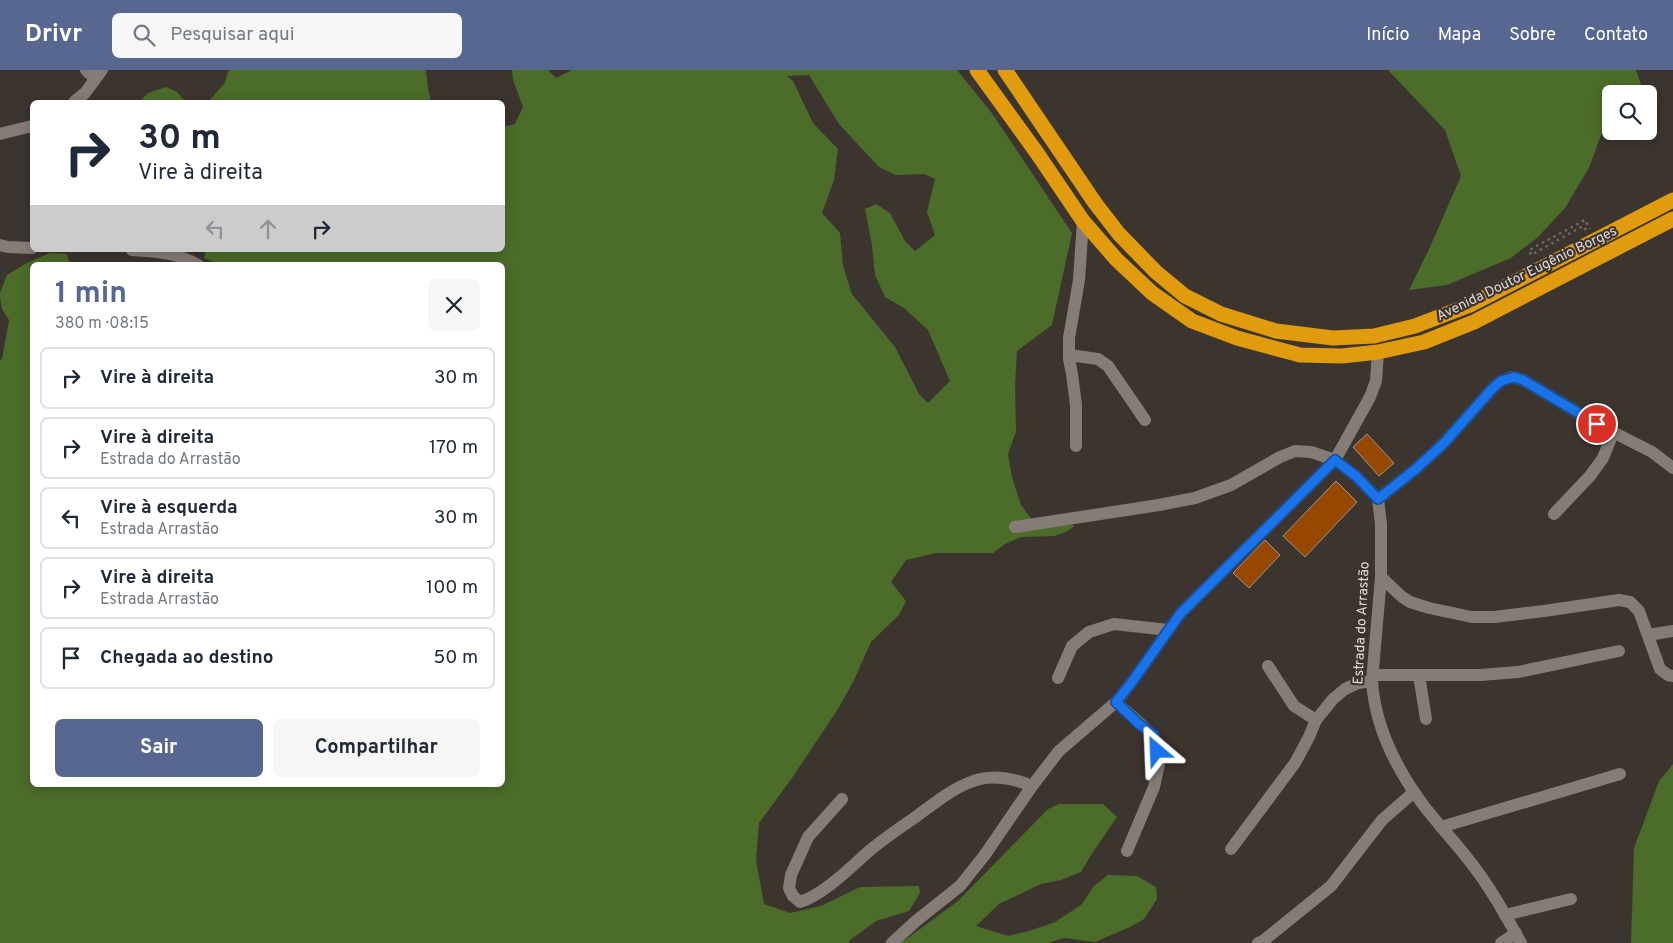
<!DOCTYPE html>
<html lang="pt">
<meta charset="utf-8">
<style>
body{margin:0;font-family:Overpass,sans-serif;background:#f6f6f7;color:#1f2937;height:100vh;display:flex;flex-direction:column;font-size:19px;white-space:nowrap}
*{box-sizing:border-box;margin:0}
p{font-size:16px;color:#747a83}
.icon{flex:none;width:28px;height:28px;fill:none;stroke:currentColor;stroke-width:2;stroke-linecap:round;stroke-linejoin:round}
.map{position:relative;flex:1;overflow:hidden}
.sheet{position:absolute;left:30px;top:192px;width:475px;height:525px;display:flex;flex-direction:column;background:#fff;border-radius:8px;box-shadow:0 2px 12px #0003}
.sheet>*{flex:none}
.banner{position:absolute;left:30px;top:30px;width:475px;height:152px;border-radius:8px;box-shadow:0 2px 12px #0003;background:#fff;color:#1f2937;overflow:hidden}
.tools{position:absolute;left:1602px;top:15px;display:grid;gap:10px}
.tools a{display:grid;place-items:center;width:55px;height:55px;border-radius:8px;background:#fff;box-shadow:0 2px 12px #0003;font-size:25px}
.pin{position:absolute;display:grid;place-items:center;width:42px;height:42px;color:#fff;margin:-21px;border:2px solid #fff;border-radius:50%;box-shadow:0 1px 5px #0007}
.me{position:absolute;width:55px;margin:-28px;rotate:334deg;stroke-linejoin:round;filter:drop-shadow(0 0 4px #0008)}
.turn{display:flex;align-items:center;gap:18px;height:105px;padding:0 25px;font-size:22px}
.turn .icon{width:65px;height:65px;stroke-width:2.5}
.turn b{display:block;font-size:35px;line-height:42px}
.lanes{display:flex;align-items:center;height:48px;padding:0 25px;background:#0003;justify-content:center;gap:25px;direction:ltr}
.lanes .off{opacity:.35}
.round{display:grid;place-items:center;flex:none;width:52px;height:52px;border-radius:8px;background:#f6f6f7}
.head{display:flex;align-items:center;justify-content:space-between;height:85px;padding:0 25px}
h1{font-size:30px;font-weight:700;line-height:38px;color:#586790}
.primary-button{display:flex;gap:10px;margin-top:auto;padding:10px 25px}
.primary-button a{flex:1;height:58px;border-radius:8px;background:#586790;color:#fff;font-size:20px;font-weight:700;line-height:58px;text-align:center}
.primary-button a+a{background:#f6f6f7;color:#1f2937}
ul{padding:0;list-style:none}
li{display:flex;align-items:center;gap:15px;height:62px;margin:0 10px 8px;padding:0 15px;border:2px solid #e0e1e3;border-radius:8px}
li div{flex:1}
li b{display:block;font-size:19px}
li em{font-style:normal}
header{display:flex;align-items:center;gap:30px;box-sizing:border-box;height:70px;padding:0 25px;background:#586790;color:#fff}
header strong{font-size:24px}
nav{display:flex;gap:28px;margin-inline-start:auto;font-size:18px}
.search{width:350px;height:45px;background:#f6f6f7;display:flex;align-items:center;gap:12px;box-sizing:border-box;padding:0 18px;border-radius:8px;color:#747a83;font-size:19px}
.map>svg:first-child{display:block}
.green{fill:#4c6c2a;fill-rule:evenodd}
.building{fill:#964700;stroke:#a09791}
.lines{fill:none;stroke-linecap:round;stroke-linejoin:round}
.path{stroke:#706964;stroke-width:2.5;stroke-dasharray:2.5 4;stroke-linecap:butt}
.minor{stroke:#867c77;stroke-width:12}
.highway{stroke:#e09b0f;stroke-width:15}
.route-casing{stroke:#114b97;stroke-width:12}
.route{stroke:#1a73e8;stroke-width:9}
.labels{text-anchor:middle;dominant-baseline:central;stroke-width:4.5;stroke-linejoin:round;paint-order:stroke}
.street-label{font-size:14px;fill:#e1dbd8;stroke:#3c342f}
</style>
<header>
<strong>Drivr</strong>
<div class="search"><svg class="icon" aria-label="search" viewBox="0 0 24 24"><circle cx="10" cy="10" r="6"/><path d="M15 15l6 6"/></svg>Pesquisar aqui</div>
<nav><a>Início</a><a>Mapa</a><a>Sobre</a><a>Contato</a></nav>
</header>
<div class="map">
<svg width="1673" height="873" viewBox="0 0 1673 873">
<rect width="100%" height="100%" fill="#3c342f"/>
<g class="green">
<path d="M229,0H426L428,19L431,32H208L224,14Z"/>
<path d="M512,0H548L556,8L572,0H957L991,42L1072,163L1052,255L1017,281L1015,315L1016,362L1008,384L1012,407L1021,435L1035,454L1062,452L1075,456L1066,462L1054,466L1021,467L1005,474L993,483H936L906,490L891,512L906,531L899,545L871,572L854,610L838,639L792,708L759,753L756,790L764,834L790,843L821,836L860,817L919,816L920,823L909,841L876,851L850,870L849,873H0V290L2,289L9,250L2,239L0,227V223L7,205L25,194L50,183L67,184L70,195H32V715H502V195H221L204,188L206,180H502L503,57L515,54L523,37L513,10ZM809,5L839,54L879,97L896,105L924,104L935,109L927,142L935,165L915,181L905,171L890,143L876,134L865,139L872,175L875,205L885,227L904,238L928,260L950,311L928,333L919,324L895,277L852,224L843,196L840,163L822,143L834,110L838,79L813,53L793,11L787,6Z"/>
<path d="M1388,0H1636L1644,23L1611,24V52L1604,57L1589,98L1565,138L1538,167L1511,188L1447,215L1409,220L1430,177L1461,106L1445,60Z"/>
<path d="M166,17L177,22L185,31L189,32H139L148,23Z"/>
<path d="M1673,694V873H1631L1634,778L1659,711Z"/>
<path d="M1059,734H1103L1117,747L1091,785L1081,802L1061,810L1041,814L999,834L976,856L1008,866L1029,861L1055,852L1081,835L1094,816L1108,805L1137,806L1156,817L1157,829L1144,849L1130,857L1095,872L1064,868L1048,873H901L958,831L1048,739Z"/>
</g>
<g class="building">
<path d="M1367,364L1394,393L1379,406L1353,377Z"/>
<path d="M1336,411L1357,432L1305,487L1283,466Z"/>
<path d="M1265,470L1280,485L1249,518L1233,503Z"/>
</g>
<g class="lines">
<path class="path" d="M1586,160L1583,156L1531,185L1529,180L1585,150L1590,159"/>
<g class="minor">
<path d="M86,0L95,9"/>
<path d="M74,32L85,23L102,0"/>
<path d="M0,64L32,56"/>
<path d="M0,175L8,177L32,178"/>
<path d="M132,180C158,182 175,182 198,195"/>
<path d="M1069,285L1098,289L1108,296L1145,350"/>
<path d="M1076,376V335L1072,304L1069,289V268L1079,210L1083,151"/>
<path d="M1378,429L1417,398L1444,373L1492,319L1501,311L1513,307L1523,310L1597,354L1652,382L1673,398"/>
<path d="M1554,444L1590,406L1603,388L1613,363"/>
<path d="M1015,457L1159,435L1195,428L1231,415L1280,387L1295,381L1311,382L1335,390L1357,407L1378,429L1381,454V507L1372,611C1375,657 1397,700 1424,736C1438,754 1454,771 1468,789C1489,815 1505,844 1521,873"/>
<path d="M1381,507L1401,526L1410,532L1429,538L1472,547H1494L1544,541L1619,530L1630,532L1639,541L1660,599L1668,605L1673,606"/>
<path d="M1648,565L1673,561"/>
<path d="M1268,596L1294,636L1316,650"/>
<path d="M1373,605H1480L1518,602L1619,581"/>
<path d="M1419,605L1426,649"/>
<path d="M1058,608L1072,576L1089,562L1114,554L1168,560"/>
<path d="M1116,632L1153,665L1159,694L1154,717L1127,781"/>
<path d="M842,729L808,767L791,805L789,818L793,826L800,832C823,825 850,798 868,782C883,769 901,757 917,746C936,732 956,715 980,709C998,705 1015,709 1032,716"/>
<path d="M1441,757L1620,704"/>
<path d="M1231,779L1295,693L1309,667L1316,650L1333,629L1345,619L1358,613L1372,611"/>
<path d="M1505,845L1571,829"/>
<path d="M892,873L916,851L960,816L984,786L1032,716L1059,681L1116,632L1132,612L1180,544L1335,390L1370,327L1376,311L1378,282"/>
<path d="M1258,873L1263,871L1331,816L1382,750L1414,722"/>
<path d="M1501,873L1516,863"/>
</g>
<g class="highway">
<path d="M977,0L1037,83L1083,151L1116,189L1152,223L1192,251L1237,268L1300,285L1342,286L1378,282L1424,272L1474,252L1673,149"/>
<path d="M1005,0L1095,133L1119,164L1156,202L1185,226L1221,244L1276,261L1333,268L1374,266L1415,256L1470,235L1673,130"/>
</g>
</g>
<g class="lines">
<g class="route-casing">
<path id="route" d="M1157,681L1154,665L1139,654L1116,632L1132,612L1180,544L1335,390L1357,407L1378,429L1417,398L1444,373L1492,319L1501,311L1514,307L1523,310L1597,354"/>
</g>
<use href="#route" class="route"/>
</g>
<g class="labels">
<g class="street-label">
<text transform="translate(1527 204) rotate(-26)">Avenida Doutor Eugênio Borges</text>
<text transform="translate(1362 553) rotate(-87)">Estrada do Arrastão</text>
</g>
</g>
</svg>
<div class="tools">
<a><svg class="icon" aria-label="search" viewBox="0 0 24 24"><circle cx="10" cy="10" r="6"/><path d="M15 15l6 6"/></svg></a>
</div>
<div class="pin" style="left:1597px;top:354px;background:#d93025"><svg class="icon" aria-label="arrive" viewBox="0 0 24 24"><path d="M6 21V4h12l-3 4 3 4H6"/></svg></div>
<svg class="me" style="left:1157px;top:681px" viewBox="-20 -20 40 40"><path d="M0-17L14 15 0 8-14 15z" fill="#1a73e8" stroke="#fff" stroke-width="4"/></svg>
<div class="banner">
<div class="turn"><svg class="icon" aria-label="right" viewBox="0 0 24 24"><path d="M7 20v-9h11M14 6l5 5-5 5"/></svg><div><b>30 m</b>Vire à direita</div></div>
<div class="lanes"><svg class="icon off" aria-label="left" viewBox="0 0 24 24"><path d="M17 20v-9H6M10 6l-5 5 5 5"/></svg><svg class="icon off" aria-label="ahead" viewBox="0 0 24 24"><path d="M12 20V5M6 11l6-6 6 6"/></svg><svg class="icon" aria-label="right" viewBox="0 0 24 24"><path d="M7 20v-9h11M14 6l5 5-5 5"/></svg></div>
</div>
<section class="sheet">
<div class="head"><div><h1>1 min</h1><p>380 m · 08:15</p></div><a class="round"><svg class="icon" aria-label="close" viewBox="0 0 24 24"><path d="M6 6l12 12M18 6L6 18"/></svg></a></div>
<ul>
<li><svg class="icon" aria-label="right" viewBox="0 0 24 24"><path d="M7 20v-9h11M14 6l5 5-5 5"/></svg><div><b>Vire à direita</b></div><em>30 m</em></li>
<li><svg class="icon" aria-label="right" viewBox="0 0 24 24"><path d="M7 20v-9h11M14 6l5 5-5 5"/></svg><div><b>Vire à direita</b><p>Estrada do Arrastão</p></div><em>170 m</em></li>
<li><svg class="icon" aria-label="left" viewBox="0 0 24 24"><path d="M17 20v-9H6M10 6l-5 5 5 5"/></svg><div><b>Vire à esquerda</b><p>Estrada Arrastão</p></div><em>30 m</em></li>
<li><svg class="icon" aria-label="right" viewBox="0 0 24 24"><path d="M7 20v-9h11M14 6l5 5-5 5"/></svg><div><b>Vire à direita</b><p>Estrada Arrastão</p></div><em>100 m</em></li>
<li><svg class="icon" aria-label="arrive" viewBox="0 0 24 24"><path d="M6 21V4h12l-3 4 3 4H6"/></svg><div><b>Chegada ao destino</b></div><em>50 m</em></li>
</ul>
<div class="primary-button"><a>Sair</a><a>Compartilhar</a></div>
</section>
</div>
